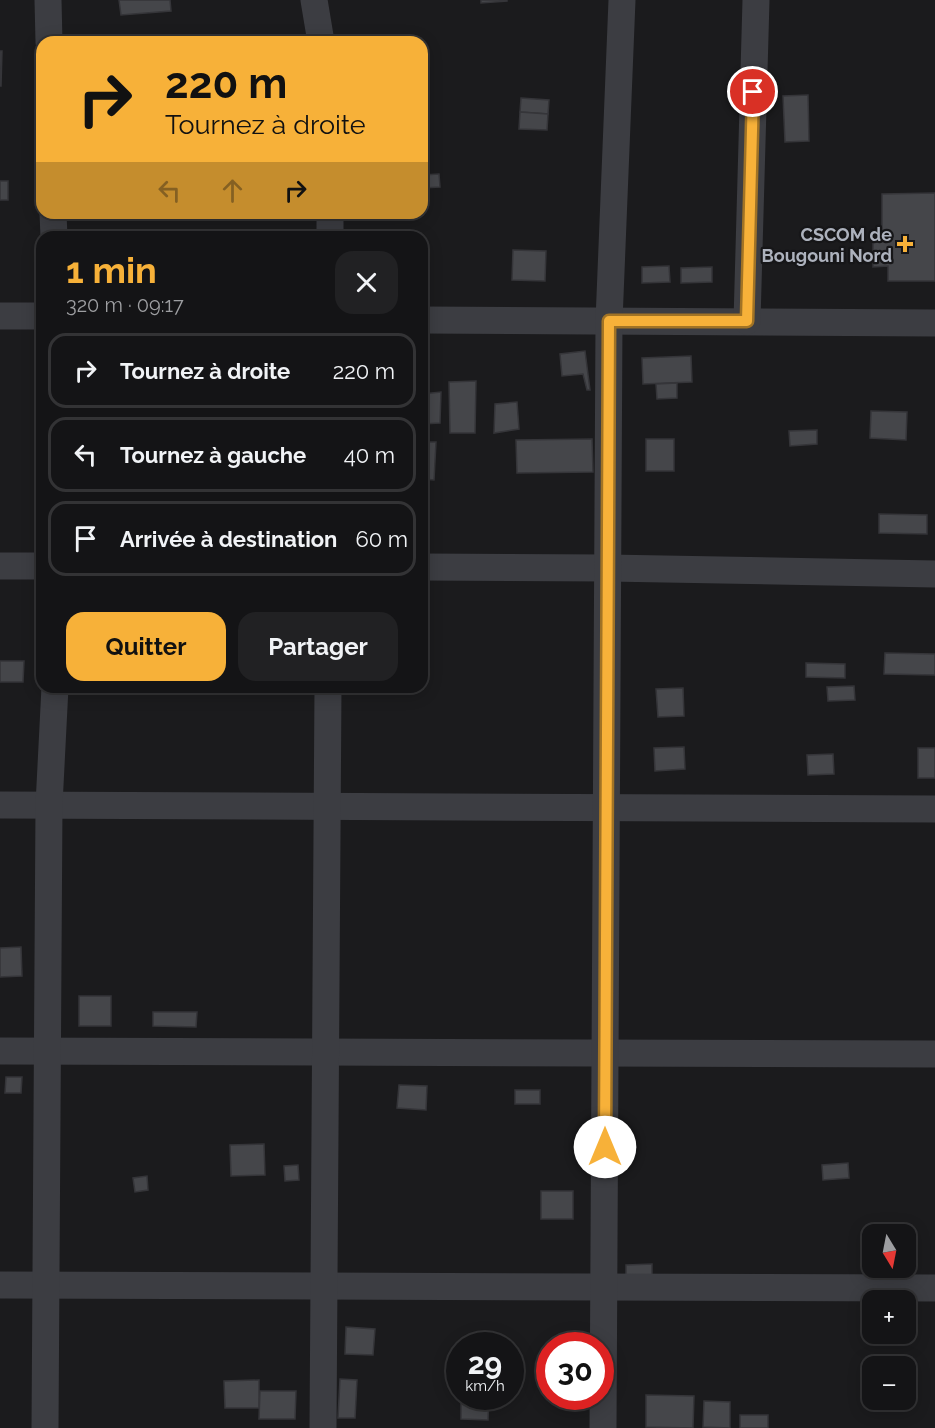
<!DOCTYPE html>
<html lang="fr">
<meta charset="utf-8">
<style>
body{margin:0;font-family:Raleway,sans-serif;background:#212123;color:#f1f3f6;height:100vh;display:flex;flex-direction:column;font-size:22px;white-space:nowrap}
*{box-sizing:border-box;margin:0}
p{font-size:20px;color:#9d9ea1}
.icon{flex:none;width:33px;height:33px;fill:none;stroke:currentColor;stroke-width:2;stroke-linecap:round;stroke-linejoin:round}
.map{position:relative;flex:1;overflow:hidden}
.side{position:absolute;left:36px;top:231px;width:392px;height:462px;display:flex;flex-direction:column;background:#141416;border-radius:18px;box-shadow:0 3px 15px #0003,0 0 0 2px #333335}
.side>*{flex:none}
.guide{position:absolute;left:36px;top:36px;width:392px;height:183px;border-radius:18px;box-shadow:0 3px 15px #0003,0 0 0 2px #333335;background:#f7b139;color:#111;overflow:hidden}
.needle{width:39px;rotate:170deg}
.fabs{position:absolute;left:862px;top:1224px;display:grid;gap:12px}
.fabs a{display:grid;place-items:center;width:54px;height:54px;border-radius:12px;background:#141416;box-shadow:0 3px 15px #0003,0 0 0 2px #333335;font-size:30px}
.speed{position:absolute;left:446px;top:1332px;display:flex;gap:12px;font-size:30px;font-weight:700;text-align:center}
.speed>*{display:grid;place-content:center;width:78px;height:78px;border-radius:50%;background:#141416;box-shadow:0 3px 15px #0003,0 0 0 2px #333335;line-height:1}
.speed small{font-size:15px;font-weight:400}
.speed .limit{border:9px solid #d22;background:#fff;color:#111}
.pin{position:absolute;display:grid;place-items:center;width:51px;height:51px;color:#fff;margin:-26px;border:3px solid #fff;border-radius:50%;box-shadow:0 2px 6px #0007}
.me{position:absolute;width:66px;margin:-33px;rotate:0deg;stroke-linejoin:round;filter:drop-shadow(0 0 4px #0008)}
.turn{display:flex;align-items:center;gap:21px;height:126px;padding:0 30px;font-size:27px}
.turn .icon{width:78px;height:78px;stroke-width:2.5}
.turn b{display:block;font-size:42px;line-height:51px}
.lanes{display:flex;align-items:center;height:57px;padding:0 30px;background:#0003;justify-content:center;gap:30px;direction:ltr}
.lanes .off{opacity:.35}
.round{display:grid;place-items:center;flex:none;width:63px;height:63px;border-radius:18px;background:#212123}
.head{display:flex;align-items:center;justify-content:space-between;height:102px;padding:0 30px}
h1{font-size:36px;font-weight:700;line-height:45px;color:#f7b139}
.button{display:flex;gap:12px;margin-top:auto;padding:12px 30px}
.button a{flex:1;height:69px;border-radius:18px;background:#f7b139;color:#111;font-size:24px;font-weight:700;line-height:69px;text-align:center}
.button a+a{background:#212123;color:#f1f3f6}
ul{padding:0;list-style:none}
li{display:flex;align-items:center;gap:18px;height:75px;margin:0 12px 9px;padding:0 18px;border:3px solid #333335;border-radius:18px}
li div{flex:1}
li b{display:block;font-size:22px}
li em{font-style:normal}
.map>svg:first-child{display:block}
.building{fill:#45464a;stroke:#353539;stroke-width:1.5}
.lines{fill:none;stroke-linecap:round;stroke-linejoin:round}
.minor{stroke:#3c3d42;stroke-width:27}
.route-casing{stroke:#a17325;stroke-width:15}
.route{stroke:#f7b139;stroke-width:10}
.poi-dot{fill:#f7b139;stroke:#161618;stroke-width:2}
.labels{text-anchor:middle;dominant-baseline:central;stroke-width:4.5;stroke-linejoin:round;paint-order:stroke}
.poi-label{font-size:18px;font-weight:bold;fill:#adb2bd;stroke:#161618;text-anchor:end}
</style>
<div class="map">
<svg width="935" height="1428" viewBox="0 0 935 1428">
<rect width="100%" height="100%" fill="#1b1b1d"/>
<g class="building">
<path d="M119,0H170L171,11L121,15Z"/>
<path d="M481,0H507V1L481,3Z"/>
<path d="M0,51H2L1,86H0Z"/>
<path d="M808,95L809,141L785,142L783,96Z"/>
<path d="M521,98L549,100L548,114L520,112Z"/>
<path d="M520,112L548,114L547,130L519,129Z"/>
<path d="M439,174L440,187L422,188V175Z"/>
<rect x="0" y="181" width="8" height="19"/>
<path d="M935,193V281H888V266L873,267V242H882V194Z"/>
<rect x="160" y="213" width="27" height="6"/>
<path d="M513,250L546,251L545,281L512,280Z"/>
<path d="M669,266L670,282L642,283V267Z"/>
<path d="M712,267V282L681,283V268Z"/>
<path d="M585,351L590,390H587L583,374L562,376L560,354Z"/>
<path d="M691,356L692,382L643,384L642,358Z"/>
<path d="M476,381L475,433H450L449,382Z"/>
<path d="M677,383V398L657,399L656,384Z"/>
<path d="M441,392L440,423L422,424V394Z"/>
<path d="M517,402L519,429L494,433L495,404Z"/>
<path d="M871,411L907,412L906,440L870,438Z"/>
<path d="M817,430V444L790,446L789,431Z"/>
<path d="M592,439L593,472L517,473L516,440Z"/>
<rect x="646" y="439" width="28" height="32"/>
<path d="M422,442H436L434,480L422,479Z"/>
<path d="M879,514L927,515V534L879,533Z"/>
<path d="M885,653L935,654V675L884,674Z"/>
<path d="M0,661H24L23,682H0Z"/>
<path d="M806,663L845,664V678L806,677Z"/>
<path d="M854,686L855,700L828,701L827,687Z"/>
<path d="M683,688L684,716L658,717L656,689Z"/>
<path d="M684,747L685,769L655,771L654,748Z"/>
<rect x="918" y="748" width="17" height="30"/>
<path d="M833,754L834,774L808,775L807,755Z"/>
<path d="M21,947L22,976L0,977V948Z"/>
<rect x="79" y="996" width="32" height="30"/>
<path d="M153,1012H197L196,1027L153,1026Z"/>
<path d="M6,1077H22L21,1093H5Z"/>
<path d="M399,1085L427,1086L426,1110L397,1108Z"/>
<rect x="515" y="1090" width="25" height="14"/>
<path d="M264,1144L265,1175L231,1176L230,1145Z"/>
<path d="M848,1163L849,1178L823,1180L822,1165Z"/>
<path d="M298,1165L299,1180L285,1181L284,1166Z"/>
<path d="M147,1176L148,1190L135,1192L133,1178Z"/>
<rect x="541" y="1191" width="32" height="28"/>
<path d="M652,1264V1281H626V1265Z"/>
<path d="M346,1327L375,1329L373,1355L345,1354Z"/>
<path d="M340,1379L357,1380L355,1418H338Z"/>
<path d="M259,1380V1408H225L224,1381Z"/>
<path d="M260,1391H296L295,1419H259Z"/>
<path d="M646,1395L694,1396L693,1428L646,1427Z"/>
<path d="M461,1396H489L488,1420L461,1419Z"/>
<path d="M704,1401L730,1402V1428L703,1427Z"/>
<rect x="740" y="1415" width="28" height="13"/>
</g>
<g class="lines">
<g class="minor">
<path d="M48,0L49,42"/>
<path d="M314,0L321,42"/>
<path d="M53,213L54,237"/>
<path d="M330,237V213"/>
<path d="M0,316H42"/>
<path d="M422,320L935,323"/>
<path d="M747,321L756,0"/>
<path d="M0,566H42"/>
<path d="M422,567L608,568L935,574"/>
<path d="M0,805L935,809"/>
<path d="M0,1051L935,1054"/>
<path d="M0,1285L935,1288"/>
<path d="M45,1428L49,805L55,687"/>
<path d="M323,1428L328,687"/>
<path d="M603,1428L609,321L622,0"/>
</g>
</g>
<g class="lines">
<g class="route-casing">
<path id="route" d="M605,1147L609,321H747L753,92"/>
</g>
<use href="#route" class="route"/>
</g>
<path class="poi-dot" d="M902 235h6v6h6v6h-6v6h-6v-6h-6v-6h6z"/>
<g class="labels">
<g class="poi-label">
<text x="892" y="234">CSCOM de<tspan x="892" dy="21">Bougouni Nord</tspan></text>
</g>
</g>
</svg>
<div class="fabs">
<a><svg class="needle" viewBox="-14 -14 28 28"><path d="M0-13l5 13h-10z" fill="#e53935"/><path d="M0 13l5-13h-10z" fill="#9d9ea1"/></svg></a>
<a>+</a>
<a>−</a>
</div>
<div class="speed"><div>29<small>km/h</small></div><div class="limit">30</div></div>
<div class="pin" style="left:753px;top:92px;background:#d93025"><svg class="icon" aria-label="arrive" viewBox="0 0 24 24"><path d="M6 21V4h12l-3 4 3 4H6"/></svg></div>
<svg class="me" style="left:605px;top:1147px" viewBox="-20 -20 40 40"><circle r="19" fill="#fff"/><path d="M0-13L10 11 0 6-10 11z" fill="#f7b139"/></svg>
<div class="guide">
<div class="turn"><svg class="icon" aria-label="right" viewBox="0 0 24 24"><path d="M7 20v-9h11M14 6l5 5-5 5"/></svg><div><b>220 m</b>Tournez à droite</div></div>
<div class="lanes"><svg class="icon off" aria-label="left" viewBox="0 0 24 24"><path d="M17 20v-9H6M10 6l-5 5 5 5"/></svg><svg class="icon off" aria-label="ahead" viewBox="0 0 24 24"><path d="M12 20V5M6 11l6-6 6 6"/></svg><svg class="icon" aria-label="right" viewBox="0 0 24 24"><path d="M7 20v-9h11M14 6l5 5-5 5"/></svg></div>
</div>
<section class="side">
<div class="head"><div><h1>1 min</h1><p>320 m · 09:17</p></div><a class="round"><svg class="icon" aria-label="close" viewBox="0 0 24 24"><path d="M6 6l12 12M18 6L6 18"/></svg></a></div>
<ul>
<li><svg class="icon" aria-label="right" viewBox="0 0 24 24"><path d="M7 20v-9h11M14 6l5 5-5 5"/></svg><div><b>Tournez à droite</b></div><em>220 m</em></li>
<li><svg class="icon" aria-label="left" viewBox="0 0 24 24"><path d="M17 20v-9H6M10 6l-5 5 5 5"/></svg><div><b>Tournez à gauche</b></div><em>40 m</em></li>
<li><svg class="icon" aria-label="arrive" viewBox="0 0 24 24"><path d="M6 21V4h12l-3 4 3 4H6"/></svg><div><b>Arrivée à destination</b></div><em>60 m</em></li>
</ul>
<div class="button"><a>Quitter</a><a>Partager</a></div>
</section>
</div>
